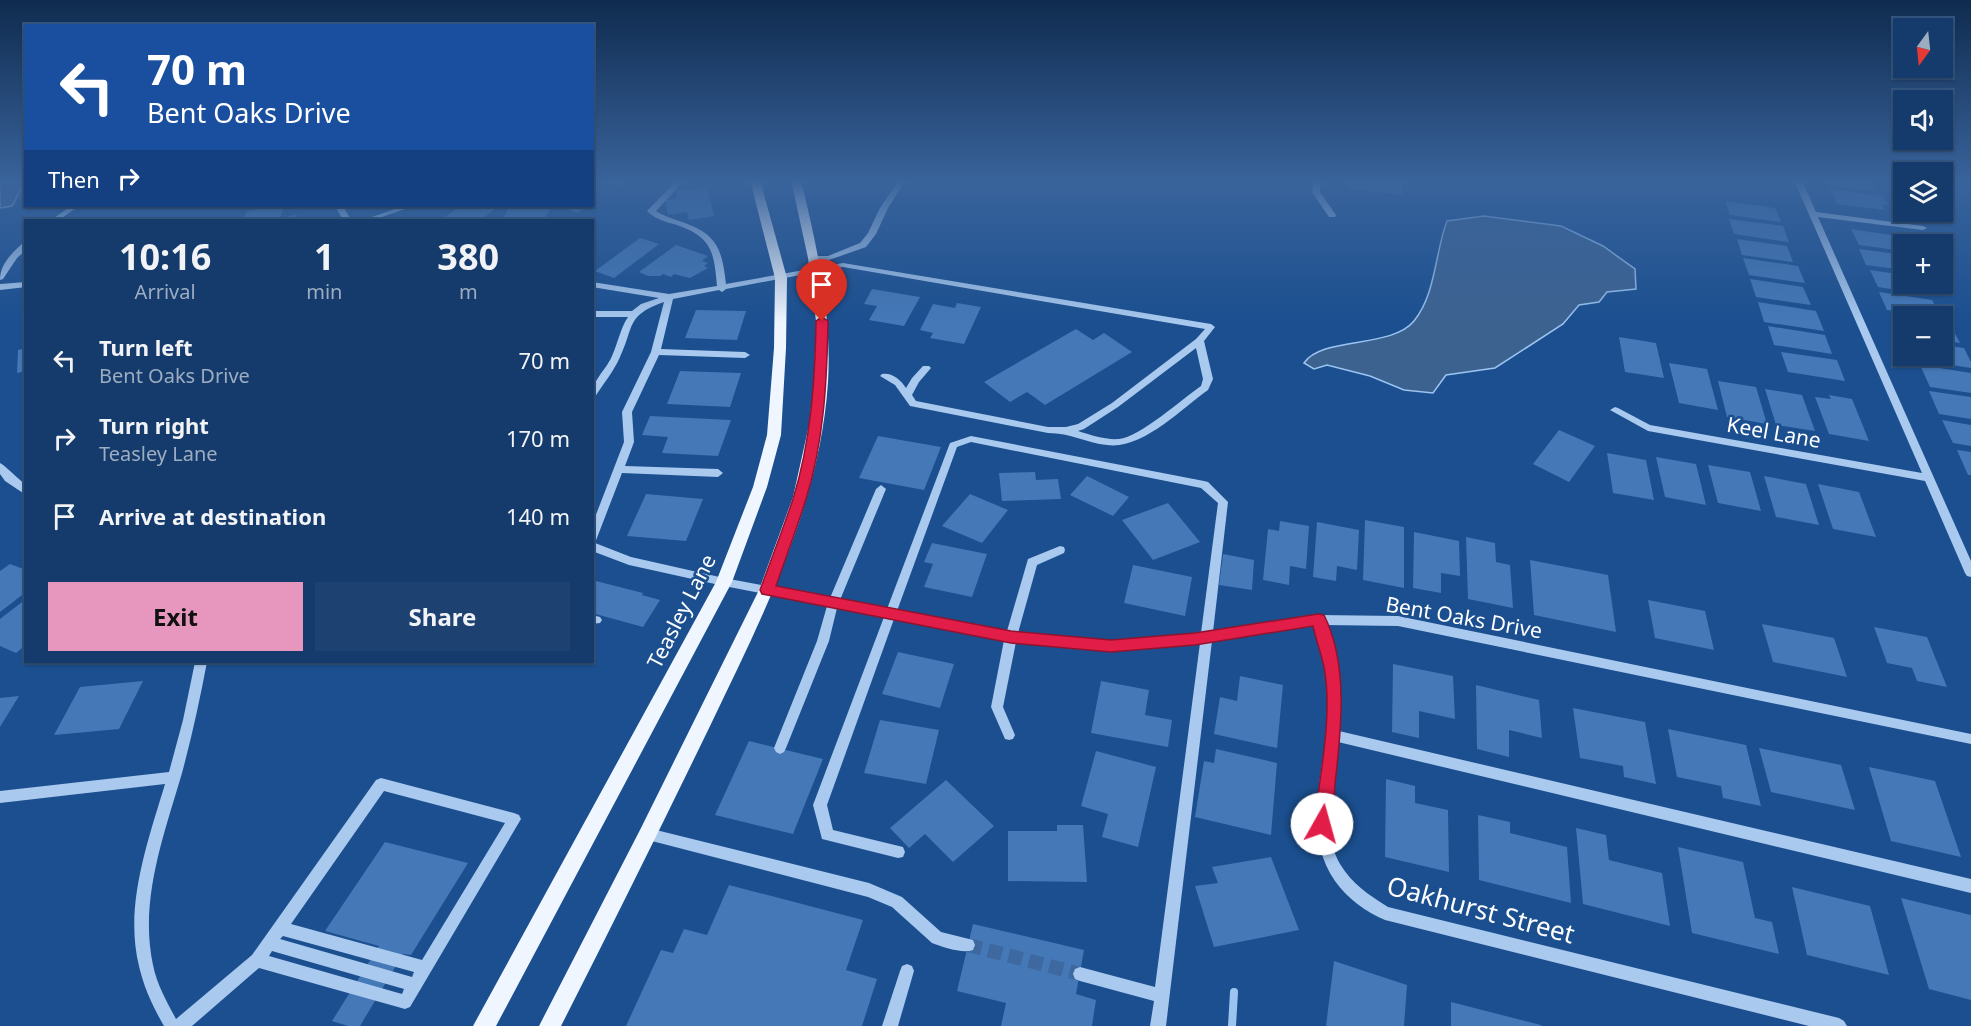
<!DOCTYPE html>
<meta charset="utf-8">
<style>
body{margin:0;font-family:"Noto Sans",sans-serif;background:#1d4271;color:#f1f3f6;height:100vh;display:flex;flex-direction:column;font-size:22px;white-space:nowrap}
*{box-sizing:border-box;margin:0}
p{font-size:20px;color:#9dadc1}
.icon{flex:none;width:33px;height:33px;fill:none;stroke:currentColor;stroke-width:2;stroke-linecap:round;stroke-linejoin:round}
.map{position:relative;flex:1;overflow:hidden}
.panel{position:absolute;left:24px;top:219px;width:570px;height:444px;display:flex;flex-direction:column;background:#143b6b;border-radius:0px;box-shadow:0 2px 4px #0004,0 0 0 2px #33557e}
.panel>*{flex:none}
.guide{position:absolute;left:24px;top:24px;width:570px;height:183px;border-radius:0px;box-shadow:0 2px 4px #0004,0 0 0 2px #33557e;background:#1a4fa0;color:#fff;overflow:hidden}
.needle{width:39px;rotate:195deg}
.controls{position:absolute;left:1893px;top:18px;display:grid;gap:12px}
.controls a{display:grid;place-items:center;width:60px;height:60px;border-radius:0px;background:#143b6b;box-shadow:0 2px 4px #0004,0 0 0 2px #33557e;font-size:30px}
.pin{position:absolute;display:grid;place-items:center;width:51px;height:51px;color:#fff;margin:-62px -26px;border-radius:50% 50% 50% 0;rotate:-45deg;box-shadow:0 0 6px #0007}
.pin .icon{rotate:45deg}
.me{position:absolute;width:66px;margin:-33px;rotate:7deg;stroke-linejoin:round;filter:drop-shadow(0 0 4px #0008)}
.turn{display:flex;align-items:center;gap:21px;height:126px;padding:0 24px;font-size:27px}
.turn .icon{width:78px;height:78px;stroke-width:2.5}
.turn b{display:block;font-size:42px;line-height:51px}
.then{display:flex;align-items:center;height:57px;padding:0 24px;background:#0003;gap:12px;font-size:22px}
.eta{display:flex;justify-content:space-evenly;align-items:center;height:102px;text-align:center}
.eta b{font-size:36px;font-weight:700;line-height:42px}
.button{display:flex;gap:12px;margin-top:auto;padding:12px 24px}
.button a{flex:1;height:69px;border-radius:0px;background:#e797bd;color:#111;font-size:24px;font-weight:700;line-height:69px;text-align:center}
.button a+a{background:#1d4271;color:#f1f3f6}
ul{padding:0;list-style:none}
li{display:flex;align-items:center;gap:18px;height:78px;padding:0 24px}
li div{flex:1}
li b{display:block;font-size:22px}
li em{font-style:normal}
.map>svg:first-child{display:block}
.water{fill:#3c6290;stroke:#9cc4f0;stroke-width:1.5}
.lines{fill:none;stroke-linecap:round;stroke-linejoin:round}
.stream{stroke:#9cc4f0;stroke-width:8}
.building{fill:#4478b7}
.minor-tunnel{stroke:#3d69a0;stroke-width:14;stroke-dasharray:14 7;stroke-linecap:butt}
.minor{fill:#a9c9ee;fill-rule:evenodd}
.major{fill:#f0f6ff;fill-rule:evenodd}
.route{fill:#e11d48;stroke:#92132f;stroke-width:1.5}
.labels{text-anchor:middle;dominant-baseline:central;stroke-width:5;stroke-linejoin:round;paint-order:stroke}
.street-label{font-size:21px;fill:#fff;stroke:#1b4f8f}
.near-street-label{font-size:26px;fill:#fff;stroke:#1b4f8f}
</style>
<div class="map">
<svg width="1971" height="1026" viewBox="0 0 1971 1026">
<rect width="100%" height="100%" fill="#1b4f8f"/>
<g class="water">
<path d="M25,181L12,206L0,208V184Z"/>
<path d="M1484,216L1561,226L1603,246L1635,269L1636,289L1607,292L1599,302L1579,305L1563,324L1495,368L1446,375L1433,393L1404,390L1370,376L1327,365L1314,369L1304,363C1322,336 1391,349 1414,321C1436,294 1435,252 1447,221Z"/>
</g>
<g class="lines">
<path class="stream" d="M1232,1026L1234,992"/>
</g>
<g class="building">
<path d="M593,180H622L618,185Z"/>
<path d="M1349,180L1403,181L1402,195L1348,188Z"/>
<path d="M1826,180H1869L1875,191L1829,185Z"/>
<path d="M707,187L714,216L689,220L687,212L668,215L665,200L677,198L676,191Z"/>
<path d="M1830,189L1883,196L1888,205L1882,204L1885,210L1837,204Z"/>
<path d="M1725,201L1775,208L1781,222L1730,215Z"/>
<path d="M284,206L280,218L297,215L296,220H243L247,211Z"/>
<path d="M459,206H498L481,220L443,219Z"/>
<path d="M559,206H590L577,213Z"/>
<path d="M508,209H550L544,220H502Z"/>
<path d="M1729,219L1783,226L1789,242L1734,234Z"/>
<path d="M1851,229L1904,237L1908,244H1904V251L1859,245Z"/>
<path d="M640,238L659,244L614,278L595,271Z"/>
<path d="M1737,239L1787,246L1793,262L1742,255Z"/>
<path d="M676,245L708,256L702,261L708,263L704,266L708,268L690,278L674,274L671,277L663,274L660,276H648L639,272Z"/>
<path d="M1859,249L1904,255V270L1866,265Z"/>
<path d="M1743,258L1798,266L1805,283L1749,275Z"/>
<path d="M1870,270L1904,275V284H1929L1935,296L1878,287Z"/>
<path d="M1750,279L1803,287L1811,305L1756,297Z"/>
<path d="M872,289L920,297L904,326L869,320L877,306L864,304Z"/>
<path d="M1879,292L1932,300L1941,316L1887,310Z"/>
<path d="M1758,302L1816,311L1824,331L1764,322Z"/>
<path d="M957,303L981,307L964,344L930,338L933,333L920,330L933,304L955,308Z"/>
<path d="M696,310L746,311L737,340L685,338Z"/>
<path d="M1891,315L1904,317V334H1900Z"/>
<path d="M1942,323L1950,324L1960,343L1942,340Z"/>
<path d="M1768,326L1825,335L1832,354L1774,345Z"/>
<path d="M1076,329L1093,340L1104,333L1132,352L1045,405L1027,392L1010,402L984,382Z"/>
<path d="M1619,337L1656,343L1664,378L1625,372Z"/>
<path d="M1942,345L1964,348L1971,362V368L1912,359L1910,356H1942Z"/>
<path d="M26,348V371L17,373L18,350Z"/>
<path d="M1781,352L1837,360L1845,381L1788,372Z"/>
<path d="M1669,363L1707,369L1718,410L1679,403Z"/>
<path d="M1920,365L1971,373V393L1930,387Z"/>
<path d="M680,371L741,373L730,407L667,404Z"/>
<path d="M1718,381L1756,387L1767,424L1727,417Z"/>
<path d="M1765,389L1802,395L1815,431L1776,425Z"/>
<path d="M1929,391L1971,397V419L1939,414Z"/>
<path d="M1829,395L1852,399L1869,441L1829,434L1815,397L1831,399Z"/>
<path d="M650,416L731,420L718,456L662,453L668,437L642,435Z"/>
<path d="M1942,420L1971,425V446L1953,443Z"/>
<path d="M1559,430L1595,446L1569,482L1533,464Z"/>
<path d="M878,436L941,447L924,490L859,478Z"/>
<path d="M1957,450L1971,452V475H1968Z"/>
<path d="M1607,453L1646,460L1654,500L1613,493Z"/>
<path d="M1656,457L1696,464L1706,505L1665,497Z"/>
<path d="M1708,465L1750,472L1761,511L1718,503Z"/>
<path d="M1035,472L1036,480L1058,479L1061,499L1002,501L999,473Z"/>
<path d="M1087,476L1129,497L1113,516L1070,495Z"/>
<path d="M1764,476L1806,484L1819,525L1776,517Z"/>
<path d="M1818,484L1859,492L1876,537L1833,529Z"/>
<path d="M646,494L703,499L686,541L627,536Z"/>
<path d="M970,494L1008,510L982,543L942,526Z"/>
<path d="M1168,503L1200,542L1153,560L1122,520Z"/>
<path d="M1365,520L1404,527V588L1363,580Z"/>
<path d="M1280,521L1309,526L1306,569L1290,566L1289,585L1263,580L1268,529L1279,531Z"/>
<path d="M1317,522L1359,530L1357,570L1337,566L1336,581L1313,577Z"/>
<path d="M1414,532L1459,541L1460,576L1441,573V593L1413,588Z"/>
<path d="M1466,537L1495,543L1496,562L1510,565L1513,608L1468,599Z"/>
<path d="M932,543L987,554L972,597L924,587L933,564L924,562Z"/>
<path d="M1223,554L1254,560L1252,590L1219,585Z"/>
<path d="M1530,560L1608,575L1616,632L1534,615Z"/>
<path d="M10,564L26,570V592L0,612V571Z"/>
<path d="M1133,565L1192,577L1185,616L1124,603Z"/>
<path d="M592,580L643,593L642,595L660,600L643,627L592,613Z"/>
<path d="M26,599V645L16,653L0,646V619Z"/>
<path d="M1648,600L1705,611L1714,650L1655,638Z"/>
<path d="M1762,624L1834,638L1847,677L1773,662Z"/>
<path d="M1874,627L1927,637L1947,687L1917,681L1912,668L1887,663Z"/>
<path d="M898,652L954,664L940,708L882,694Z"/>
<path d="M1393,664L1453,676L1455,719L1419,711V738L1392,732Z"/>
<path d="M1240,676L1283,685L1277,748L1214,734L1220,697L1237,701Z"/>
<path d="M143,681L119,729L54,735L80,687Z"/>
<path d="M1101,681L1149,690L1145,715L1172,720L1168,747L1091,733Z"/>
<path d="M1476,685L1539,700L1542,738L1509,730V757L1477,749Z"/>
<path d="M19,696L0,727V698Z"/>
<path d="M1573,708L1645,722L1656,784L1624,777L1623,766L1580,758Z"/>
<path d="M880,720L939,730L926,784L864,773Z"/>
<path d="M1668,729L1746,745L1761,806L1723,798L1721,786L1677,777Z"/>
<path d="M749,741L823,759L793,834L715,815Z"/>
<path d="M1759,748L1841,765L1855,810L1771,792Z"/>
<path d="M1216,749L1277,763L1271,835L1195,817L1204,761L1214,763Z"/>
<path d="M1096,751L1156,767L1138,847L1102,837L1108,814L1081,806Z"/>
<path d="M1869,767L1935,781L1961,857L1891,841Z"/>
<path d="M1386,779L1415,786V803L1448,810L1449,872L1385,857Z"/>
<path d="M946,780L994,826L953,862L925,834L909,848L890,828Z"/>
<path d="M1478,815L1510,822V833L1567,847L1571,903L1479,880Z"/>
<path d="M1057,825H1083L1087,882L1008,881V831H1057Z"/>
<path d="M1576,828L1606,835L1609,860L1662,873L1670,926L1583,904Z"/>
<path d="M385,842L468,863L411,955L403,954L360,1026H348L332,1021L379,946L325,931Z"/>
<path d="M1678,847L1743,862L1755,918L1772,922L1779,954L1692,933Z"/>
<path d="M1271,857L1299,930L1214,947L1195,886L1218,883L1212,867Z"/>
<path d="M729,885L863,920L846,970L877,979L862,1026H626L661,950L673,953L684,929L707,935Z"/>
<path d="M1792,887L1870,906L1889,975L1807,955Z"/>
<path d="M1901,898L1971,915V1000L1929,989Z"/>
<path d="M973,924L1084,950L1076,994L1096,1000L1092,1026H1001L1006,1003L957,991Z"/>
<path d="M1334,961L1407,985L1404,1026H1326Z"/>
<path d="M1451,1002L1541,1025V1026H1451Z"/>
</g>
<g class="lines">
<path class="minor-tunnel" d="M968,945L1080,974"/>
<g class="minor">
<path d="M677,180H685L656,211C664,216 673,219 682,222C718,234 722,250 726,284L843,263L1211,324L1215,327L1204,341L1213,379L1208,390C1181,409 1142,450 1107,445C1086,443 1071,433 1048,433L910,406L895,385L880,376L882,374C892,372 901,380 906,388L912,378L923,366H929L931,368L919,382L912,395L916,401L1048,427H1066L1078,424L1112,403L1196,339L1205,329L843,267L726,289L722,292L719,290L673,299L661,349L745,352L750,355L745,358L659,355L632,412L634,442L625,466L718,469L723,473L718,477L622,473L595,543L631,557L724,578L830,598L876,489L881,485L886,489L840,600L887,609L950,443L971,436L1204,481L1208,482L1228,502L1213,632L1318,615L1398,616L1971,734V744L1398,626L1325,625C1335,660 1341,694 1339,731L1971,879V893L1338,742C1334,776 1321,833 1340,864C1352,884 1369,895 1388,907L1839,1018L1844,1021L1847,1026H1809L1385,920C1366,912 1347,898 1335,881C1301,832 1325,770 1328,715C1329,685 1322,655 1314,625L1212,641L1166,1026H1150L1154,1001L1080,981L1075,979L1073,974L1075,969L1080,967L1155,987L1200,643L1111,651L1016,642L1003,707L1015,735L1013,739L1009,740L1005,739L991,707L1004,640L894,619L827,805L833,830L903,847L905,852L903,857L898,858L822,839L813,805L884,617L837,608L829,641L786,748L784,752L780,754L776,752L774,748L817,641L827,606L724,586L629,565L592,551V525L624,442L622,412L651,352L664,302C625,316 635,326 620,357C614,371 603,384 595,397L592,398C592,379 605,372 612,356C618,343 620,329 628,317H592V311H632L641,304L659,298L592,287V282L669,294L717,286C714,252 712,237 677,225C666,222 655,219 647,211ZM1196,348L1203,379L1201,386C1182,399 1140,437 1119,439C1105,440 1091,435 1078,431L1084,429L1118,407ZM971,442L1201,488L1218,503L1201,633L1111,641L1018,633L1037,565L1064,553L1065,550L1064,547L1060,546L1028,559L1007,631L897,611L957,447Z"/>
<path d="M899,180H906L888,208L876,234L866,247L829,260H811V256H828L860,243L868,233L880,208Z"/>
<path d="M1314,180H1321L1320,192L1336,215L1335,217H1329L1312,192Z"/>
<path d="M1794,180H1802L1816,212L1923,226L1927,228L1923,230L1818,217L1971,561V577L1967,576L1965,573L1925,481L1648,431L1610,410L1615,407L1618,408L1650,425L1922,473Z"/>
<path d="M71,206H79L59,220H51Z"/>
<path d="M335,206H343L351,220H343Z"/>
<path d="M404,206H414L373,220H363Z"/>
<path d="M23,243H26V250L17,258L3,279L0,280C0,264 12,253 23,243Z"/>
<path d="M26,282V287L0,290V284Z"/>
<path d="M0,463C7,467 18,479 26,485V495L5,481L0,474Z"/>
<path d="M592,615L600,617L602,620L600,623L592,624Z"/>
<path d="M195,662H207C200,699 192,736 182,773C164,835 139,900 153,965C157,985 167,1002 176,1019L252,955L376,780L381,778L514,813L519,815L521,819L410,1007L405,1009L259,968L192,1026H164C153,1007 144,988 139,966C124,906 148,841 165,784L0,803V791L169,772L183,720ZM384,791L505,823L422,960L291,924ZM283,936L414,972L412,977L280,939ZM272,951L404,989L402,994L269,956Z"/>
<path d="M648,828L869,883L902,897L941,932L973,940L975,945L973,950C963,954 942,947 932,943L892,907L868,897L648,840L643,838L641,834L643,830Z"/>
<path d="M907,964L912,966L914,971L898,1026H882L900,971L902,966Z"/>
</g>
<g class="major">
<path d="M750,180H760L787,278L786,348L781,435L767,487L732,582L496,1026H473L716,582L753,487L767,435L774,348L775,278Z"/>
<path d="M791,180H801C817,247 832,313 828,382C820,505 763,615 711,724C662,825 612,926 561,1026H539L641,828L759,590L793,497L809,425L814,382L816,321L808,258Z"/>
</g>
</g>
<linearGradient id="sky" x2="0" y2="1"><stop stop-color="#0f2b4f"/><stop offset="0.56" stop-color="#39639b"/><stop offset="1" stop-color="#39639b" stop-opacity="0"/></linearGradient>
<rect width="1971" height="323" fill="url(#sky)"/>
<path class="route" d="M822,317L828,321C827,381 824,441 806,499C797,528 786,557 776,586L1011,631L1111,640L1195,633L1318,614L1324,615C1349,665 1341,731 1335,784C1334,798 1334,816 1329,829L1322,832L1316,829L1314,824C1320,775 1333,715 1324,667C1321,653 1316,640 1313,626L1195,645L1111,652L1011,643L762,594L760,590C771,560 783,529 793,499C811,441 815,381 816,321Z"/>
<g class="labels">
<g class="street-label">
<text transform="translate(1774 432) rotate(10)">Keel Lane</text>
<text transform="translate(681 611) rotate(-63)">Teasley Lane</text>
<text transform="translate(1464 617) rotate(10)">Bent Oaks Drive</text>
</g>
<g class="near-street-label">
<text transform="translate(1481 909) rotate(15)">Oakhurst Street</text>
</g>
</g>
</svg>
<div class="controls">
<a><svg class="needle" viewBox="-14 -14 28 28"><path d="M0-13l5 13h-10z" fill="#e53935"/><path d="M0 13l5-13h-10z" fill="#9dadc1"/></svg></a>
<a><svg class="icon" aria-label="sound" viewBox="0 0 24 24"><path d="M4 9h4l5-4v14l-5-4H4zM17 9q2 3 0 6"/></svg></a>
<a><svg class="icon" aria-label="layers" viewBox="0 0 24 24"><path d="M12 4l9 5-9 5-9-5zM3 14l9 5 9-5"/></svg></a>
<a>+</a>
<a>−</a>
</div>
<div class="pin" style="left:822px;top:321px;background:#d93025"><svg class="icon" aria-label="arrive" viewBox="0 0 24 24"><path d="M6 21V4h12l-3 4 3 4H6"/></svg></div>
<svg class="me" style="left:1322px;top:824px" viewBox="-20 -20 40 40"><circle r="19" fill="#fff"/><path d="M0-13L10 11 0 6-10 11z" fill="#e11d48"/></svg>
<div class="guide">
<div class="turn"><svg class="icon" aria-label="left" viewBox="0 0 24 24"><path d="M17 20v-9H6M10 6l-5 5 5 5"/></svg><div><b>70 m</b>Bent Oaks Drive</div></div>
<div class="then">Then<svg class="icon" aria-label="right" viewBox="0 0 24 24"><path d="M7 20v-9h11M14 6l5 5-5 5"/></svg></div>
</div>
<section class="panel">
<div class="eta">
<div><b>10:16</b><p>Arrival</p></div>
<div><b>1</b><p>min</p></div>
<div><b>380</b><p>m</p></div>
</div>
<ul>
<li><svg class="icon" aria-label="left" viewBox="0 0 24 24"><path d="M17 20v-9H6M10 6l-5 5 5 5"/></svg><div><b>Turn left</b><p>Bent Oaks Drive</p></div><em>70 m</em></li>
<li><svg class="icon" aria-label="right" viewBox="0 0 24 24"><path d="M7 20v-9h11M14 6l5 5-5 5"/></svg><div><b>Turn right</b><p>Teasley Lane</p></div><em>170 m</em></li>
<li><svg class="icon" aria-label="arrive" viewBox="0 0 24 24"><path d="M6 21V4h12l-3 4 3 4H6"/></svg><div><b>Arrive at destination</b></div><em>140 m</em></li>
</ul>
<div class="button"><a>Exit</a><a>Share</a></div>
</section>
</div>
